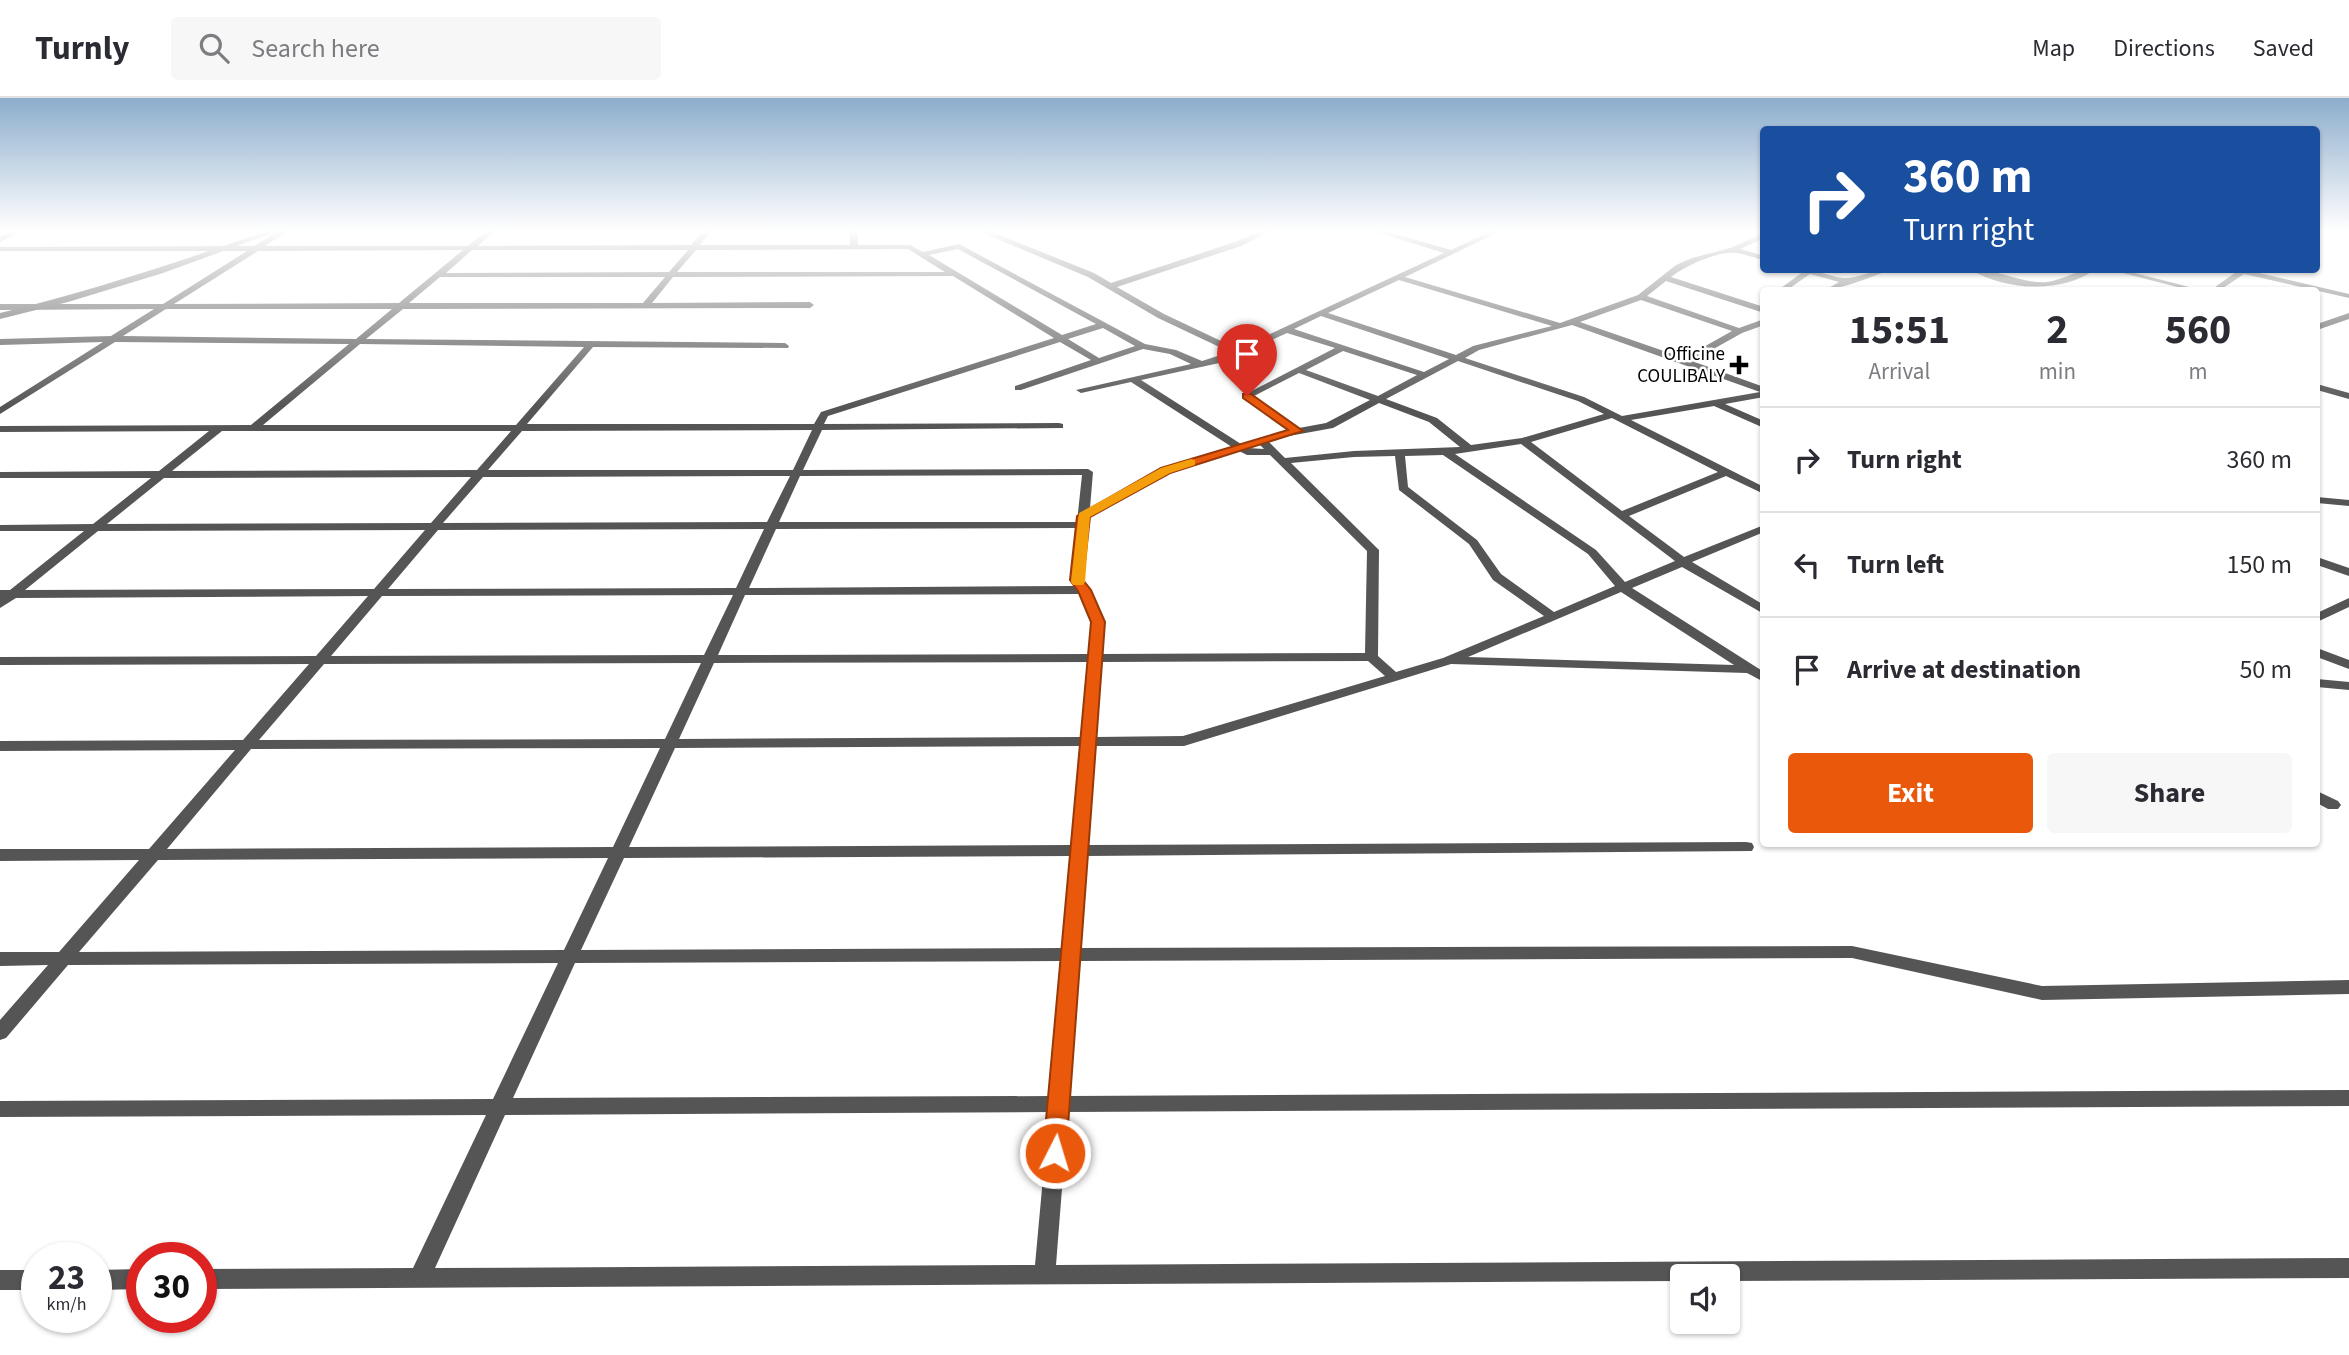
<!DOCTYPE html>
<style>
body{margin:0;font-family:"Source Sans 3",sans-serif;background:#f7f7f7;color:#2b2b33;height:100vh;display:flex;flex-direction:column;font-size:26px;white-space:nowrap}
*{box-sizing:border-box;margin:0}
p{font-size:23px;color:#7c7c81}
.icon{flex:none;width:38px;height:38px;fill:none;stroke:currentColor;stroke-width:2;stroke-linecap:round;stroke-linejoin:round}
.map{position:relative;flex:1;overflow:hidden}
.side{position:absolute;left:1760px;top:189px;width:560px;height:560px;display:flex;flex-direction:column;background:#fff;border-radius:7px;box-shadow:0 2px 5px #0004}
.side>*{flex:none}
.top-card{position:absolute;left:1760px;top:28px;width:560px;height:147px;border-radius:7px;box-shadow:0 2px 5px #0004;background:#1a4fa0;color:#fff;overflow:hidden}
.controls{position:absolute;left:1670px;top:1166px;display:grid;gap:14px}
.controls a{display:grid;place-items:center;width:70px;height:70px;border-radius:7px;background:#fff;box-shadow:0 2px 5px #0004;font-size:35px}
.speed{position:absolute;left:21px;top:1144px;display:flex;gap:14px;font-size:35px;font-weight:700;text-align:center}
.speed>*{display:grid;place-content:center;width:91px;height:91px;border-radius:50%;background:#fff;box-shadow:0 2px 5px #0004;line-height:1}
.speed small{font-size:18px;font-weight:400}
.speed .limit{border:10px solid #d22;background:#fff;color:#111}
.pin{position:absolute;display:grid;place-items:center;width:60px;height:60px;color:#fff;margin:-72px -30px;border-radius:50% 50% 50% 0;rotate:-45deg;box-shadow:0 0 7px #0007}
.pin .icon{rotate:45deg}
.me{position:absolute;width:77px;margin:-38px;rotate:5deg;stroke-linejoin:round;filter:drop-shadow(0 0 5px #0008)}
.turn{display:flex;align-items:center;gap:24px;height:147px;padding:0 28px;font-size:32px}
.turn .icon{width:91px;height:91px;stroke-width:2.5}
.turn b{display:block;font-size:49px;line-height:60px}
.eta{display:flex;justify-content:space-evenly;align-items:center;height:119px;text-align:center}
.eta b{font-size:42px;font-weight:700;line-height:49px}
.primary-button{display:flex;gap:14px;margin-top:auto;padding:14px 28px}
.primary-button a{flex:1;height:80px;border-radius:7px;background:#ea580c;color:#fff;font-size:28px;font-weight:700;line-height:80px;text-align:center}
.primary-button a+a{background:#f7f7f7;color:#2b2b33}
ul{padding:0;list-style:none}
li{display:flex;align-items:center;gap:21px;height:105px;padding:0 28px;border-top:2px solid #e1e1e2}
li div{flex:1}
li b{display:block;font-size:26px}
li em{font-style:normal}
header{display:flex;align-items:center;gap:42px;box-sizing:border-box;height:98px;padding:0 35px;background:#fff;border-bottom:2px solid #e1e1e2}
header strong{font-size:33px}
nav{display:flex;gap:38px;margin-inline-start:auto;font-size:24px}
.search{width:490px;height:63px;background:#f7f7f7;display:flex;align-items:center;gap:18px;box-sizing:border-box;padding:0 24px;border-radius:7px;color:#7c7c81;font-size:26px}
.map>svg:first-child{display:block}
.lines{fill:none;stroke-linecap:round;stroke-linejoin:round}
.minor{fill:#555;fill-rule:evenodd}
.tertiary{fill:#555;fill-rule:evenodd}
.route{fill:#ea580c;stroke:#983908;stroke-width:2}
.slow{fill:#f59e0b}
.poi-dot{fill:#000;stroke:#fff;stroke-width:2.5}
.labels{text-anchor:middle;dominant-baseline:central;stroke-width:5;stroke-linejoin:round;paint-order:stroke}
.far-poi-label{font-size:19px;fill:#000;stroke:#fff;text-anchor:end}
</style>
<header>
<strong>Turnly</strong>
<div class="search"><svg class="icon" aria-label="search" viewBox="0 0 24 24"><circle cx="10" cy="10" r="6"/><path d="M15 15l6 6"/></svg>Search here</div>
<nav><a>Map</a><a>Directions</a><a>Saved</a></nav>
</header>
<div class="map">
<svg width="2349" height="1257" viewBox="0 0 2349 1257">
<rect width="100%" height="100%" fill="#fff"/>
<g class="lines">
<g class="minor">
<path d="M14,132H24L0,144V139Z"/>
<path d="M280,132H289L265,148H468L487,132H496L478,148L691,147L704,132H712L700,147H850L849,132H857L858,147H910L923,154L959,146L1145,246L1176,252L1202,263L1230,254L1158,220L1088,179L976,132H987L1094,175L1111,185L1235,144L1263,132H1273L1241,148L1117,189L1164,216L1238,251L1444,155L1370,132H1382L1451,152L1493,132H1503L1405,179L1560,225L1638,197L1676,167L1692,160L1730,150L1764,135V140L1740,151L1764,158V162C1755,160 1745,156 1736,155C1717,153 1685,168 1671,179L1764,209V215L1666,183L1647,198L1739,230L1764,221V227L1742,235L1692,263L1764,289V299L1725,306L1764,323V330L1714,308L1631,322L1764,389V396L1726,378L1629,418L1684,459L1764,427V434L1692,464L1764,507V516L1682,469L1632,490L1764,574V584L1747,575L1451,566L1184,648H1095L1088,747L1746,744L1752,745L1754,749L1752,753L1087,758L1080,850L1852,848L2042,888L2349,882V896L2042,902L1852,860L1079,863L1069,998L2349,992V1008L1068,1014L1056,1167L2349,1160V1180L1727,1183V1178H1682V1183L201,1191V1171L413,1170L486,1017L0,1019V1003L493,1001L558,865L68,867L6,940L0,942V922L48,867L0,868V854H59L139,762L0,763V751H149L235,652L0,653V643L243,642L309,566L0,567V559L316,558L368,498L16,500L0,510V492H10L84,433H0V427L93,426L151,380H0V374L159,373L209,333L0,334V328L251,327L349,246L115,244L0,316V309L103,244L0,247V241L111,238L154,211L0,212V206H163L247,153H0V149L254,148ZM908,151L945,174H677L696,152ZM958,151L1096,226L1062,237L929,157ZM463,152L399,205L174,206L258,153ZM472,152H688L669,174L446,175ZM953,178L1054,240L821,314L814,326H527L593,249L788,250L789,248L785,245L366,241L403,211L810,210L814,207L810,204L652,205L673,179ZM440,179H665L643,205H409ZM1399,182L1552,228L1473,248L1456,257L1328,215ZM1641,202L1732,233L1684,260L1580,224ZM166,211H392L356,241L123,238ZM1321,218L1449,261L1424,274L1294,231ZM1572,227L1760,294L1622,318L1584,299L1465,260L1479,252ZM1103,230L1135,248L1099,260L1068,241ZM1287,235L1335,250L1242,298L1289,332L1241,346L1141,282L1224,264ZM1060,244L1091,262L1015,288V292H1021L1143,251L1170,256L1191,266L1076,292L1081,295L1131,284L1232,349L1161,371L1090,410L1093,374L1088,371L803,372L822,332L1063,330V326L1059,325L824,326L828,318ZM360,246L584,249L516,327H263ZM1343,253L1417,277L1378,298L1306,272ZM1458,263L1578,303L1604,316L1522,340L1471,347L1437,320L1386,301ZM1299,275L1370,302L1326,325L1299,330L1254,298ZM1379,305L1429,324L1460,349L1354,353L1285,360L1269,344L1289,338L1333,330ZM1612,320L1718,374L1622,413L1531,344ZM812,332L793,372H488L522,333ZM222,333H511L477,372L172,373ZM1521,346L1675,463L1625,484L1596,452L1455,356ZM1260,347L1264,351L1248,350ZM1239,353L1247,357H1270L1367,453L1365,555L1102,556C1104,525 1103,507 1082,482L1089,420L1169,375ZM1443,357L1588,456L1615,488L1554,514L1501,476L1477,442L1408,389L1405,358ZM1395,358L1399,392L1469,446L1493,482L1544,518L1443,560L1396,574L1378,558L1379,452L1291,365L1354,359ZM1082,377L1077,424H779L800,378ZM790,378L767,424L443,425L483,379ZM471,379L431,425L107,426L164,380ZM1076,430L1070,482L1075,488L749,490L776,431ZM764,431L736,490L388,491L438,432ZM425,432L374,491L25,492L98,433ZM1621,494L1734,567L1468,559ZM1079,496L1092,524L1089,556L718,557L745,497ZM733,497L704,557L331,558L382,498ZM1368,563L1385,578L1183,638L1096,639L1101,564ZM1088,564L1082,639L679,641L714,565ZM701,565L665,641L259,642L324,566ZM1081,648L1072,747L629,749L675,650ZM660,650L613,749L167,751L251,651ZM1071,758L1063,850L581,852L624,760ZM608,760L564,852L79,854L158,762ZM1062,863L1050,998L513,1000L575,865ZM1049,1014L1035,1167L435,1170L505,1017Z"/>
<path d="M2317,132H2322L2317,136Z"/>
<path d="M1799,172C1815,171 1828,178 1843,180C1858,181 1873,171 1888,172C1879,177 1834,193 1825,192L1839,184L1810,176L1787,192H1778L1803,174Z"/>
<path d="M1971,172C1996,170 2020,186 2047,184C2063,182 2078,171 2094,172C2062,196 2004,192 1971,172Z"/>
<path d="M2111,172H2123L2201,192H2189Z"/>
<path d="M2234,172H2246L2349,196V200L2244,176L2220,192H2211L2236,174Z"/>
<path d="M2349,215V221L2317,232V226Z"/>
<path d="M2317,286L2349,295V301L2317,292Z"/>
<path d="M2317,399L2349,402V408L2317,405Z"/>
<path d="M2317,459L2349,470V478L2317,467Z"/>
<path d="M2349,500V509L2317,524V515Z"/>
<path d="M2317,550L2349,562V571L2317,559Z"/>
<path d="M2317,581L2349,584V592L2317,589Z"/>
<path d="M2317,693L2338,703L2341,707L2338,711H2328L2317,705Z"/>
<path d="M142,1171V1191L96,1192V1172Z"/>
<rect x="0" y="1172" width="37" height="20"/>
</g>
<path class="tertiary" d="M270,132H281L163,175L68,204L0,221V215C92,193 181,163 270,132Z"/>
</g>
<linearGradient id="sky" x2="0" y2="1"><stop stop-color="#8cadcc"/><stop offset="0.43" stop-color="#fff"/><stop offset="1" stop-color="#fff" stop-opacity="0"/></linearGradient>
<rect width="2349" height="308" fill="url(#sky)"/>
<path class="route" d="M1243,296H1251L1303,333L1170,375L1090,419L1083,482L1091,492L1105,524L1066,1055L1062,1062L1055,1065L1047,1062L1043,1055L1091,524L1078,493L1070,482L1077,418L1161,370L1288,332L1243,300Z"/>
<path class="slow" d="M1191,361L1195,362V367L1170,375L1090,419L1085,484L1083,487H1073L1071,484L1079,415L1161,370Z"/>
<path class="poi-dot" d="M1735.5 256.5h7v7h7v7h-7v7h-7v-7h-7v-7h7z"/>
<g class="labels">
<g class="far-poi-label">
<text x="1725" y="256">Officine<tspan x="1725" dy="22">COULIBALY</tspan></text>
</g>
</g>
</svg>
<div class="controls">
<a><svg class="icon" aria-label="sound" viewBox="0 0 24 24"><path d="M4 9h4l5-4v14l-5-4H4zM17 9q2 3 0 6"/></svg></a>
</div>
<div class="speed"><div>23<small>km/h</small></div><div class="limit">30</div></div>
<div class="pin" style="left:1247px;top:298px;background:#d93025"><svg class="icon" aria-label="arrive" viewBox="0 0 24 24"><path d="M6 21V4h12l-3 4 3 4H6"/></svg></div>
<svg class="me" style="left:1055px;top:1055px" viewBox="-20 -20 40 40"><circle r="17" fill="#ea580c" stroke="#fff" stroke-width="3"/><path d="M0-11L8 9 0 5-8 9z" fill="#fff"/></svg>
<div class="top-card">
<div class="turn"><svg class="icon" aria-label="right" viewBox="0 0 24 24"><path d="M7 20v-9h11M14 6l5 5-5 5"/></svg><div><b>360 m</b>Turn right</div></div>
</div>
<section class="side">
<div class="eta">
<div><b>15:51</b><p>Arrival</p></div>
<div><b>2</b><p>min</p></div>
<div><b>560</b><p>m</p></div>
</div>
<ul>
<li><svg class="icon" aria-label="right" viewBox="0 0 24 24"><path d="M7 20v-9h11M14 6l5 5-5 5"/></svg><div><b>Turn right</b></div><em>360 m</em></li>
<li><svg class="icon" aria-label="left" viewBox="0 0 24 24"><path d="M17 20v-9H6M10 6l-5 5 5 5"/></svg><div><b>Turn left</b></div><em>150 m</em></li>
<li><svg class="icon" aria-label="arrive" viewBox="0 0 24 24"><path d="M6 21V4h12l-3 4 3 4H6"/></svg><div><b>Arrive at destination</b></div><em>50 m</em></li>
</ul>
<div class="primary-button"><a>Exit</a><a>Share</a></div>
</section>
</div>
